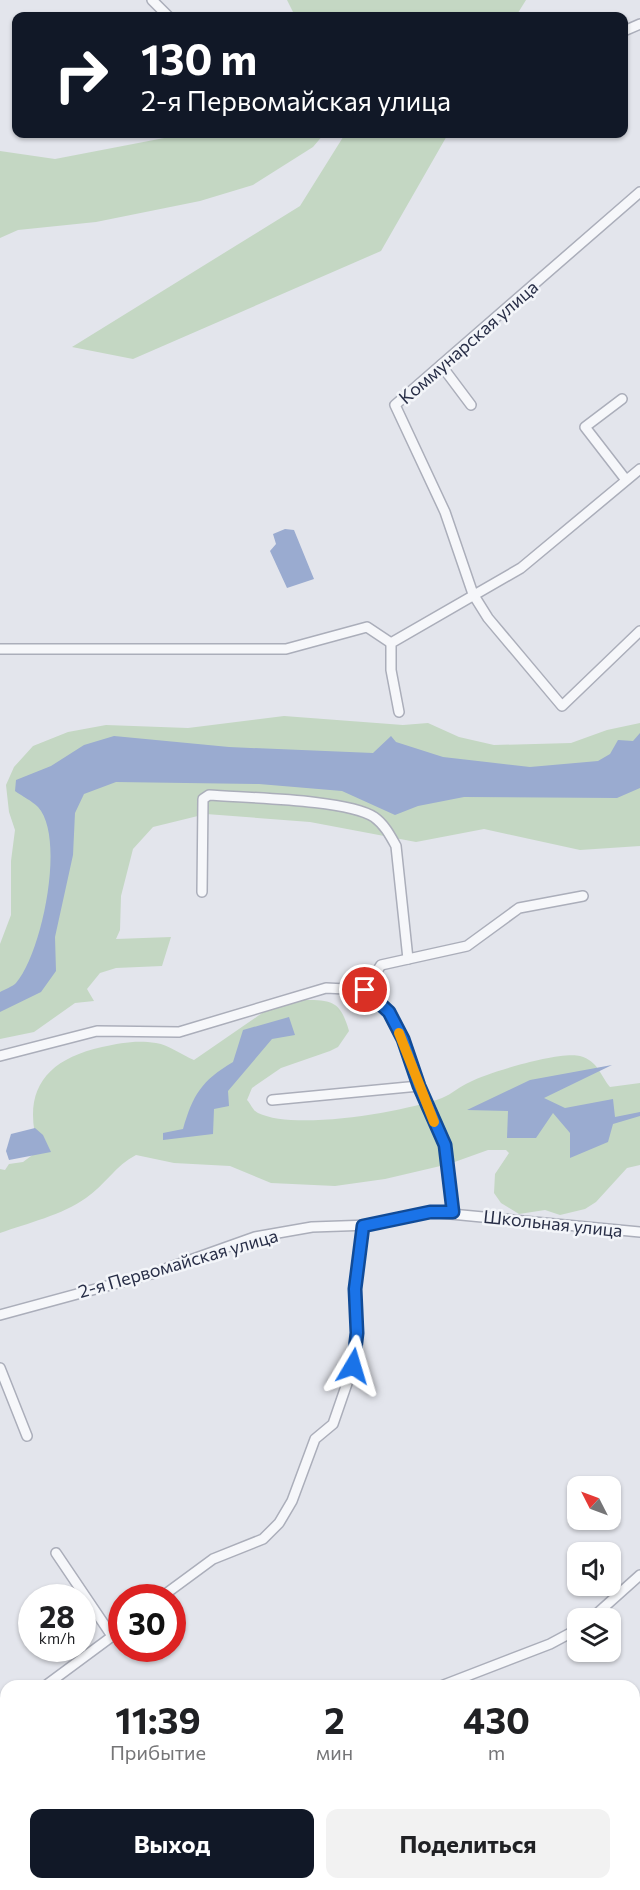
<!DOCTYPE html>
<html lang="ru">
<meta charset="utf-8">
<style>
body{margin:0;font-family:Commissioner,sans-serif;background:#f2f2f2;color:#202124;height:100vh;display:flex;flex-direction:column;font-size:22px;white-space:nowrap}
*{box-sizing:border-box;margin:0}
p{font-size:20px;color:#757577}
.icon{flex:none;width:33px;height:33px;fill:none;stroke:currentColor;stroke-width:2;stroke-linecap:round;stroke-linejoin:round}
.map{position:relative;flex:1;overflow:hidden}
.drawer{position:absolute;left:0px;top:1680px;width:640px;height:210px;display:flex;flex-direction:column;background:#fff;border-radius:18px 18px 0 0;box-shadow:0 2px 4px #0004}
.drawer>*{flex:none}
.hud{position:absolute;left:12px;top:12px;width:616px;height:126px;border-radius:12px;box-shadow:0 2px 4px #0004;background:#111827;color:#fff;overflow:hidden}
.needle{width:39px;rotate:312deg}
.controls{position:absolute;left:567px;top:1476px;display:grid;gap:12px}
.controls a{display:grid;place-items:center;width:54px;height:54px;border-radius:12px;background:#fff;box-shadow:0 2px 4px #0004;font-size:30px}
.speed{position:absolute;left:18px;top:1584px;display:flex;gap:12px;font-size:30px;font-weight:700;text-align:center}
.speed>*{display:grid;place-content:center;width:78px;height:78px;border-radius:50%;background:#fff;box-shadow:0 2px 4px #0004;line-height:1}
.speed small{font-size:15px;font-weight:400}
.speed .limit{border:9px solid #d22;background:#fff;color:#111}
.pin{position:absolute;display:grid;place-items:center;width:51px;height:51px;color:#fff;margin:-26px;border:3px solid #fff;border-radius:50%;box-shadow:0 2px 6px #0007}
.me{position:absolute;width:66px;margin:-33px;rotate:7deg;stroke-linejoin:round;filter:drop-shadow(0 0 4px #0008)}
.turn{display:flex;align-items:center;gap:21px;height:126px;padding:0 30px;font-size:27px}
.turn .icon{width:78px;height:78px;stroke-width:2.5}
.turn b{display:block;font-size:42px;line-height:51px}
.eta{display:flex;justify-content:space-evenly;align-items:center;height:102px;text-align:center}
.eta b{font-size:36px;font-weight:700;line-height:42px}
.primary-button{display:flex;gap:12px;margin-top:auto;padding:12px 30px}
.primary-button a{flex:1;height:69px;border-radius:12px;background:#111827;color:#fff;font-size:24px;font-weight:700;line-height:69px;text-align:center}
.primary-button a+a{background:#f2f2f2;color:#202124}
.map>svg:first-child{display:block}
.green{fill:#c4d7c3}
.water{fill:#9aabd0}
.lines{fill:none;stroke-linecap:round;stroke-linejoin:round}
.minor-casing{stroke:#abaeba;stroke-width:12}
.minor{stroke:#f6f7fa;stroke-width:9}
.route-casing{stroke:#114b97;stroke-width:15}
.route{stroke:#1a73e8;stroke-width:10}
.slow{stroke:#f59e0b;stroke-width:10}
.labels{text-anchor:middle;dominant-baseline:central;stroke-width:5;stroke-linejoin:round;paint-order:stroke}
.street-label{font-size:18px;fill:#282e47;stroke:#f3f5f9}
</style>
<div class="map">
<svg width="640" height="1890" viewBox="0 0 640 1890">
<rect width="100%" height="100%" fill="#e3e5ec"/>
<g class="green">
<path d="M287,0H526L516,16H295Z"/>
<path d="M185,134H324L313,147L253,185L200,201L96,222L18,230L0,238V151L55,159Z"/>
<path d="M345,134H448L381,251L133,359L72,347L300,206Z"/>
<path d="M284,716L403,725L428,723L459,737L494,745L571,743L607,730L640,723V846L580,850L484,829L416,842L310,822L206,814L153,827L133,849L121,896L120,930L116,939L171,937L162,966L116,968L100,973L87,989L94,1001L75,1003L34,1032L0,1039V944L11,915V861L15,830L9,812L6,785L14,767L33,746L68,732L106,725L188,728Z"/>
<path d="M301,1000C332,1000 340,1000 349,1031L338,1047L330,1051L281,1068L252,1088L247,1100C251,1104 253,1111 258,1113C295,1131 403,1112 442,1098C452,1094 460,1086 470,1082C489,1072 560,1051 580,1056C598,1061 600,1075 610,1087L640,1083V1165L627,1168L596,1202L585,1209L560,1215L545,1210L519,1214L501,1203L494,1193L495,1174L509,1153L506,1150H488L449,1164L385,1179L335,1186L271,1183L230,1166L174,1163L136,1155C116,1165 105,1185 86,1198C62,1215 28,1223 0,1233V1169L5,1170L9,1164L23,1162L39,1150C21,1092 44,1060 102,1047C121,1043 136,1040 156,1043C169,1045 182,1055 194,1060L268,1009Z"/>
<path d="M640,1805V1890H2L19,1884H634L635,1810Z"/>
</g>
<g class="water">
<path d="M285,529L294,530L314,579L287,588L270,551L276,544L273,534Z"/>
<path d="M640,733V788L617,798L464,797L418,806L395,815L342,791L259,784L116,782L84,794L75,813L73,855L55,937L56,971L41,992L0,1012V992C5,989 12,987 16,983C42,954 66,837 38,807C32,801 22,796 15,791L16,780L51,766L84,745L114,736L229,747L373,753L391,736L396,742L443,757L530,767L598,761L610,754L618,740L633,741Z"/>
<path d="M289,1017L295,1035L272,1039L228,1091L229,1106L214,1109L213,1134L163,1140V1133L183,1129C193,1095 201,1081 233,1062L243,1030Z"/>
<path d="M612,1065L544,1098L565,1108L613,1099L615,1117L640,1112V1116L613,1124L608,1142L570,1158V1133L553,1113L536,1138H507L508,1111L467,1110L530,1080Z"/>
<path d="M35,1128L43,1135L51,1152L9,1160L6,1151L11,1134Z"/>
<path d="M640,1861V1890H418L348,1884H634L635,1862Z"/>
<path d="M197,1884H297L272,1890H176Z"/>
</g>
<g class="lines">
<g class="minor-casing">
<g id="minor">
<path d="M152,0L168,16"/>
<path d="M624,31L640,24"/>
<path d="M640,192L395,405L445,512L473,594L488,618L562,706L640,631"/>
<path d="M441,365L471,405"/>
<path d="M622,399L585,427L626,480"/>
<path d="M0,649H286L367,627L391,643"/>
<path d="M399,712L391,670V643L521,568L640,469"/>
<path d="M202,892L203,799L209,795C245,798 347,799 374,817C384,824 390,835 396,846L408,959"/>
<path d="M365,990L381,965L467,946L519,908L583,896"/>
<path d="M0,1056L97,1031L179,1032L326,988L365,990L389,1012L403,1039L419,1086L445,1145L453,1212"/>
<path d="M272,1100L419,1086"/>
<path d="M0,1315L151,1274L255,1237L312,1227L370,1225L430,1212L640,1232"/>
<path d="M0,1368L27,1436"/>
<path d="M56,1553L112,1636"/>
<path d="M160,1598L213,1559L263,1539L279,1523L292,1501L315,1439L333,1424L353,1366L357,1333L355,1289L363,1226"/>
<path d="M592,1618L640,1575"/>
<path d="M45,1686L122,1629"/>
<path d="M441,1686L550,1644L578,1629"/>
<path d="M0,1707L6,1715"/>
<path d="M0,1833L6,1829"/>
<path d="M77,1884V1890"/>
</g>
</g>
<use href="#minor" class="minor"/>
</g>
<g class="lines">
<g class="route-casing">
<path id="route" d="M353,1366L357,1333L355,1289L363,1226L430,1212H453L445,1145L419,1086L403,1039L389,1012L365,990"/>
</g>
<use href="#route" class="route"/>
<path class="slow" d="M399,1033L434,1122"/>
</g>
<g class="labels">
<g class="street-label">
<text transform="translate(468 342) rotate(-41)">Коммунарская улица</text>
<text transform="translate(553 1223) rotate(6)">Школьная улица</text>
<text transform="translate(178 1263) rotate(-16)">2-я Первомайская улица</text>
</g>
</g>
</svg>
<div class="controls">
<a><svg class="needle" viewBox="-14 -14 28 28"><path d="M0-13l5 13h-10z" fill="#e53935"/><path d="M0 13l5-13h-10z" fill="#757577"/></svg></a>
<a><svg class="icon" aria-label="sound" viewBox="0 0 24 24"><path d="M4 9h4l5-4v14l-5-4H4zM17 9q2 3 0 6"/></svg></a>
<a><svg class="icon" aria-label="layers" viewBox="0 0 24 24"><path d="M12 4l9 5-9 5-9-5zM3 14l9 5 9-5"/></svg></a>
</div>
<div class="speed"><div>28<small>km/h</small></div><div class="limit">30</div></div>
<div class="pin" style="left:365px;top:990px;background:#d93025"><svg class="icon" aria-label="arrive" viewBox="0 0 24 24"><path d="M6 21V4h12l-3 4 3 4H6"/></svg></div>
<svg class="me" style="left:353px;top:1366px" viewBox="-20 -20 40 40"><path d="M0-17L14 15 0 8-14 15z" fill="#1a73e8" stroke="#fff" stroke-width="4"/></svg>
<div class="hud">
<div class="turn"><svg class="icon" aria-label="right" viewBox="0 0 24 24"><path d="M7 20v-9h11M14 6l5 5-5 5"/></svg><div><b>130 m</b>2-я Первомайская улица</div></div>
</div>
<section class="drawer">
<div class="eta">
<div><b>11:39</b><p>Прибытие</p></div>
<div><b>2</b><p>мин</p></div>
<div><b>430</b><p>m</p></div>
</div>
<div class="primary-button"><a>Выход</a><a>Поделиться</a></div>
</section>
</div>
